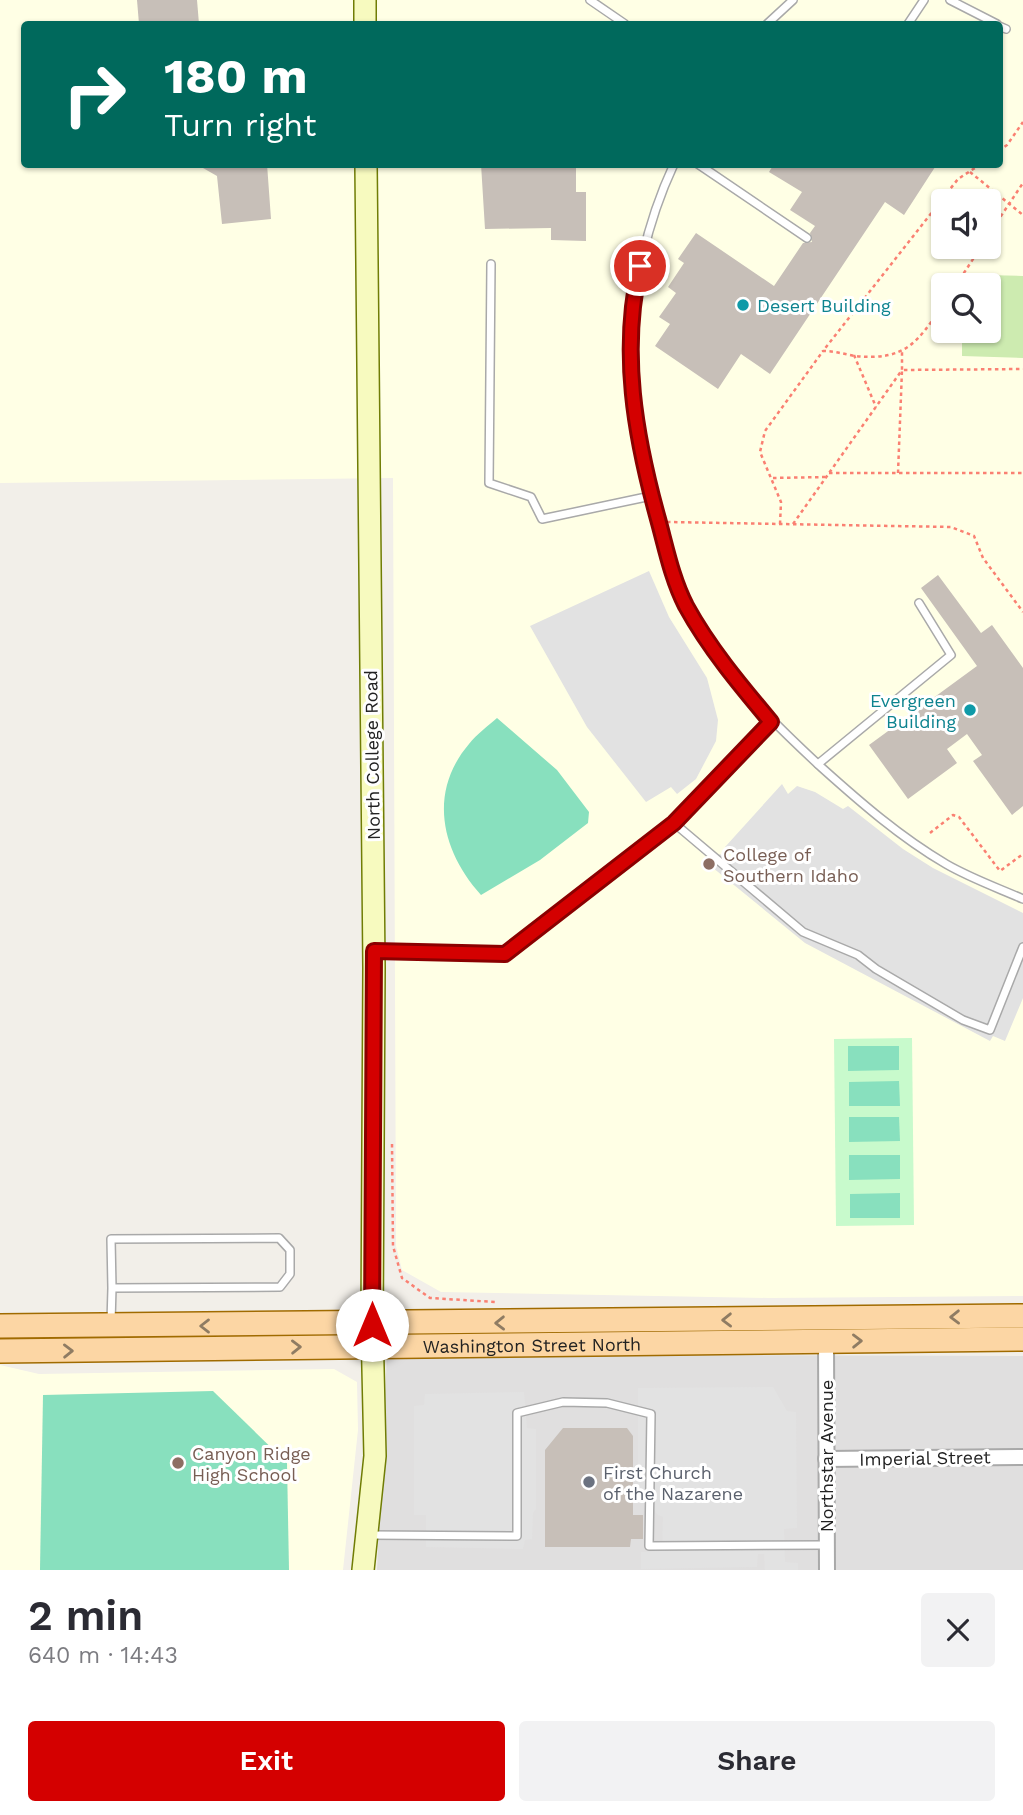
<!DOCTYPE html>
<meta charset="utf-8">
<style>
body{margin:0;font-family:"Work Sans",sans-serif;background:#f2f2f3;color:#2b2b33;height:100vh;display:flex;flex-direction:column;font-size:26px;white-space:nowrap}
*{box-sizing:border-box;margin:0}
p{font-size:23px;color:#7c7c81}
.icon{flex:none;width:38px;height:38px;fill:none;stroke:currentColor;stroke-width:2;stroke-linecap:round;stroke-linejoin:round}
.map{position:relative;height:1570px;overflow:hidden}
.side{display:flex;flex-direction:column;background:#fff;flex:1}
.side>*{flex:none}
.guide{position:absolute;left:21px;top:21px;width:982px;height:147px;border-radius:7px;box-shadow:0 2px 5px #0004;background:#00695c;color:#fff;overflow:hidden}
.fabs{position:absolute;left:931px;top:189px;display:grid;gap:14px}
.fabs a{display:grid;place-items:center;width:70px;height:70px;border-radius:7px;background:#fff;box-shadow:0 2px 5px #0004;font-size:35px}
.pin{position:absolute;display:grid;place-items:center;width:60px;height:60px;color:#fff;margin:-30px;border:4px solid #fff;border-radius:50%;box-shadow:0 2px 7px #0007}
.me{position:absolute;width:77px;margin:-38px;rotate:0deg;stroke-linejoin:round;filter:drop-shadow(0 0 5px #0008)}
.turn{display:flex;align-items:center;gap:24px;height:147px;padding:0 28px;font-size:32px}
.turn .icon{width:91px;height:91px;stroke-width:2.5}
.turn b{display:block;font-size:49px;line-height:60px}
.round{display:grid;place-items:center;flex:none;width:74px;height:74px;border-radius:7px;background:#f2f2f3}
.summary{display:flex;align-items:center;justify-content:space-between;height:119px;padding:0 28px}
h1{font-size:42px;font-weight:600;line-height:52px}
.button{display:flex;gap:14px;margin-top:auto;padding:14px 28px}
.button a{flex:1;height:80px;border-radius:7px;background:#d40000;color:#fff;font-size:28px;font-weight:600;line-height:80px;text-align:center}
.button a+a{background:#f2f2f3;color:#2b2b33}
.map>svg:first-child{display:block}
.residential{fill:#e0dfdf}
.education{fill:#ffffe5;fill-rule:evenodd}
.grass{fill:#cdebb0}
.park{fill:#c8facc}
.pitch{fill:#88e0be}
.parking{fill:#e2e2e2}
.building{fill:#c7bfb8}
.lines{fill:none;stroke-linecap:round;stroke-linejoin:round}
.lane-casing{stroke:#a9a9a9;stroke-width:10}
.street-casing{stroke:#a9a9a9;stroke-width:18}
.secondary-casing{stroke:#707d05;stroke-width:24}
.primary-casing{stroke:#a06b00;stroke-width:26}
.path{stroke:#fa8072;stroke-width:2.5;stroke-dasharray:3.5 3.5;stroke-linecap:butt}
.lane{stroke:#fff;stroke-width:7}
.street{stroke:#fff;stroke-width:14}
.secondary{stroke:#f7fabf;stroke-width:21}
.primary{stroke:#fcd6a4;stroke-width:23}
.oneway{stroke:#8f7c63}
.route-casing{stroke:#8a0000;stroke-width:18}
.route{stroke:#d40000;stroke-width:12}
.culture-dot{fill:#0f9aa8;stroke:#fff;stroke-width:2.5}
.education-dot{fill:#8d6e63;stroke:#fff;stroke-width:2.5}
.worship-dot{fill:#6b7280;stroke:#fff;stroke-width:2.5}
.labels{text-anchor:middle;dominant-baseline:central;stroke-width:6;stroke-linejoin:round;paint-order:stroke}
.culture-label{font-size:18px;fill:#0d838f;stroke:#fff;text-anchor:start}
.street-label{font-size:18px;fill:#222;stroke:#fff}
.education-label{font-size:18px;fill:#785e54;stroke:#fff;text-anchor:start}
.worship-label{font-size:18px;fill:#5b616d;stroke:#fff;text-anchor:start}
</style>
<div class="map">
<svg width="1023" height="1570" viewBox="0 0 1023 1570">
<rect width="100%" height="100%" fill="#f2efe9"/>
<path class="residential" d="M387,1354L1023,1356V1570H377Z"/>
<g class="education">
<path d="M0,0H1023V1296L769,1298L441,1292L402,1270L396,1246L393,478L0,483ZM24,24H999V164H24ZM943,201H989V247H943ZM943,285H989V331H943Z"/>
<path d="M0,1365L39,1374L334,1369L357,1382L358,1430L343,1570H0Z"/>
</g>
<path class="grass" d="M985,275L1023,276V358L962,356V331H989V285H978Z"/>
<path class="park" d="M912,1038L914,1225L836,1226L834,1039Z"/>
<g class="pitch">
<path d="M497,718L557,770L589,812L588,823L540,860L481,895C441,851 428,792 469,744C477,734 488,726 497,718Z"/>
<path d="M848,1046H899V1070L848,1071Z"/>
<path d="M899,1081L900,1106H849V1082Z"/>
<path d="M849,1117H899L900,1141L849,1142Z"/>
<path d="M849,1155H900V1179L849,1180Z"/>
<path d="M900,1193V1218H850V1194Z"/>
<path d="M213,1391L287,1463L289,1570H40L43,1395Z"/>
</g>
<g class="parking">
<path d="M649,571L669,617L707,678L718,720L716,741L696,779L677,794L671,787L646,802L587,727L530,626Z"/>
<path d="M782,784L788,794L797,786L815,792L843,809L848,806L903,849L933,868L1023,913V998L1005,1041L993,1036L990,1041L805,943L707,863L720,854L729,861L733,855L725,847Z"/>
<path d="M773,1387L787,1411L796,1412L797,1528L784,1529L785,1562L798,1563V1570H765L764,1554H758L757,1567L641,1569V1552L662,1551L663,1517L658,1515L638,1493V1388Z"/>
<path d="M524,1392L527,1428L536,1429V1509L533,1513L532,1539L525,1540L523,1549L426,1547V1515H414V1406L424,1405L425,1394Z"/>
</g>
<g class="building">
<path d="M137,0H197L199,24H139Z"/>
<path d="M196,164H267L271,219L222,224L217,176Z"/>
<path d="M481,164H576V192H586V241L551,240V228L485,229Z"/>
<path d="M774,164H937L904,215L885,202L770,374L741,354L718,389L655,346L670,324L659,317L676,293L668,287L684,263L678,259L696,233L774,286L803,243L812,242L810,233L815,226L790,210L802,192L769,172Z"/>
<path d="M938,575L981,633L992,625L1023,668V806L1012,815L973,761L982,755L967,734L947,749L957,763L908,799L869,745L977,666L921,588Z"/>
<path d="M563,1428H627L633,1436V1515H643V1539H631L630,1547H545V1450Z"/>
</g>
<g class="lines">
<g class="lane-casing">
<g id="lane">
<path d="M590,0L625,24"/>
<path d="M950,0L997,24"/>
<path d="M767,24L793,0"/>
<path d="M908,24L924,0"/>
<path d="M999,26L1006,29"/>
<path d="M674,164C628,263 621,369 646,474C655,513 664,554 679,591C709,661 766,716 821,767C860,802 900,837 946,864C970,878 998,888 1023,899"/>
<path d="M698,164L807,238"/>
<path d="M491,264L489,483L531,497L542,519L651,496"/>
<path d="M771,722L674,823L803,932L858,955L876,969L963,1020L990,1030L1023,947"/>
<path d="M818,764L951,655L919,603"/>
<path d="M378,951L505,954L674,823"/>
<path d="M111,1322L112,1288L280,1287L290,1274V1250L279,1238L111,1239L112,1288"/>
<path d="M370,1535L517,1536V1413L563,1402L607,1403L651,1414L649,1546L826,1545"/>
</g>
</g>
<g class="street-casing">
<g id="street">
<path d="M826,1342L827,1570"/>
<path d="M826,1459L1023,1457"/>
</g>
</g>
<g class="secondary-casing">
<g id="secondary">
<path d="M365,0V24"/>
<path d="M363,1570L375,1456L372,1325L374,968L366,164"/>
</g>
</g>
<g class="primary-casing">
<g id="primary">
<path d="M0,1326L1023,1316"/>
<path id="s1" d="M0,1351L1023,1339"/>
</g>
</g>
<g class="path">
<path d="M999,151L1007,145L1023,122"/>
<path d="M970,172L1023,215"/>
<path d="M989,234L1023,183"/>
<path d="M956,285L981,247"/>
<path d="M943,304C918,343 905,361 855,356C844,354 834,351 823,351L958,179L981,164"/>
<path d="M854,355L876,407"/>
<path d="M829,473H1023"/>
<path d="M898,473L902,370L1023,369"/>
<path d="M773,478L826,477"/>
<path d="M667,522L951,527L974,536L983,558L1023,612"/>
<path d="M780,524L781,502L760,452L765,431L823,351"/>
<path d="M793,524L902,370V352"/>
<path d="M930,833L953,815L959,817L1000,871L1023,854"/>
<path d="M392,1144L393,1246L402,1278L430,1298L495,1302"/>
</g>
<use href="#lane" class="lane"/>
<use href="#street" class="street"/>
<use href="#secondary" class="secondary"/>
<use href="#primary" class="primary"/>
</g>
<defs><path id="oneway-chevron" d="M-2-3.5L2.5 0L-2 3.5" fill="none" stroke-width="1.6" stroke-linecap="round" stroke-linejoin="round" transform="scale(1.75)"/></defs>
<g class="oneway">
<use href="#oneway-chevron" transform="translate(955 1317) rotate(179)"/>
<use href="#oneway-chevron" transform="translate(727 1320) rotate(179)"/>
<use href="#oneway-chevron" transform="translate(500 1323) rotate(179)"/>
<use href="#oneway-chevron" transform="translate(205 1326) rotate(180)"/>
<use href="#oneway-chevron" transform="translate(857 1341) rotate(-1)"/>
<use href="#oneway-chevron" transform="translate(296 1347) rotate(-1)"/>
<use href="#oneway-chevron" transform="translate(68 1351) rotate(-1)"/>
</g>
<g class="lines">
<g class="route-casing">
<path id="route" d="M372,1325L374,951L505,954L674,823L771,722C740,685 709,648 686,606C672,579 666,548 658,519C635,436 620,351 640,266"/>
</g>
<use href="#route" class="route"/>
</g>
<g class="culture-dot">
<circle cx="743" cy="305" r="7"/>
<circle cx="970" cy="710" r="7"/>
</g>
<g class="education-dot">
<circle cx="709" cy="864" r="7"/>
<circle cx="178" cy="1463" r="7"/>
</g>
<circle class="worship-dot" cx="589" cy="1482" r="7"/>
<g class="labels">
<g class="culture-label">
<text x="757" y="305">Desert Building</text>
<text x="956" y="700" text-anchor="end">Evergreen<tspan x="956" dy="21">Building</tspan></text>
</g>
<g class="street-label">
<text transform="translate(372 755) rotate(-91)">North College Road</text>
<text stroke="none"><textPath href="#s1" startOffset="532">Washington Street North</textPath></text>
<text transform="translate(826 1456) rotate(-90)">Northstar Avenue</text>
<text transform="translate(925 1458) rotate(-1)">Imperial Street</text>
</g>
<g class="education-label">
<text x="723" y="854">College of<tspan x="723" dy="21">Southern Idaho</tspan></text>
<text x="192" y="1453">Canyon Ridge<tspan x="192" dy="21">High School</tspan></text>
</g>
<g class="worship-label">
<text x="603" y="1472">First Church<tspan x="603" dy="21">of the Nazarene</tspan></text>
</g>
</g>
</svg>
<div class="fabs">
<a><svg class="icon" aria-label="sound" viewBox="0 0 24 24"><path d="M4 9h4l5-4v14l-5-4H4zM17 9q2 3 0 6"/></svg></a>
<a><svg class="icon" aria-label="search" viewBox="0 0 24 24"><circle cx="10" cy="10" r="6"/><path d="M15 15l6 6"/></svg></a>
</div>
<div class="pin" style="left:640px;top:266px;background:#d93025"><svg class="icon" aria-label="arrive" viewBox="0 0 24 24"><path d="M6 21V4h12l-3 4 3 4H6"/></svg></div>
<svg class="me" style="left:372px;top:1325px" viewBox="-20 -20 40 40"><circle r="19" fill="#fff"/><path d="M0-13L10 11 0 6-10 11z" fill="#d40000"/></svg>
<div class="guide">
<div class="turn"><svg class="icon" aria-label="right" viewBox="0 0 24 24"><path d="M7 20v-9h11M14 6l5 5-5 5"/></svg><div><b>180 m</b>Turn right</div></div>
</div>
</div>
<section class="side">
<div class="summary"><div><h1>2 min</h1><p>640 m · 14:43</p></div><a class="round"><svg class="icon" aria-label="close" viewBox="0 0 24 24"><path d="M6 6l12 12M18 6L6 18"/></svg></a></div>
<div class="button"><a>Exit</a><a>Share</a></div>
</section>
